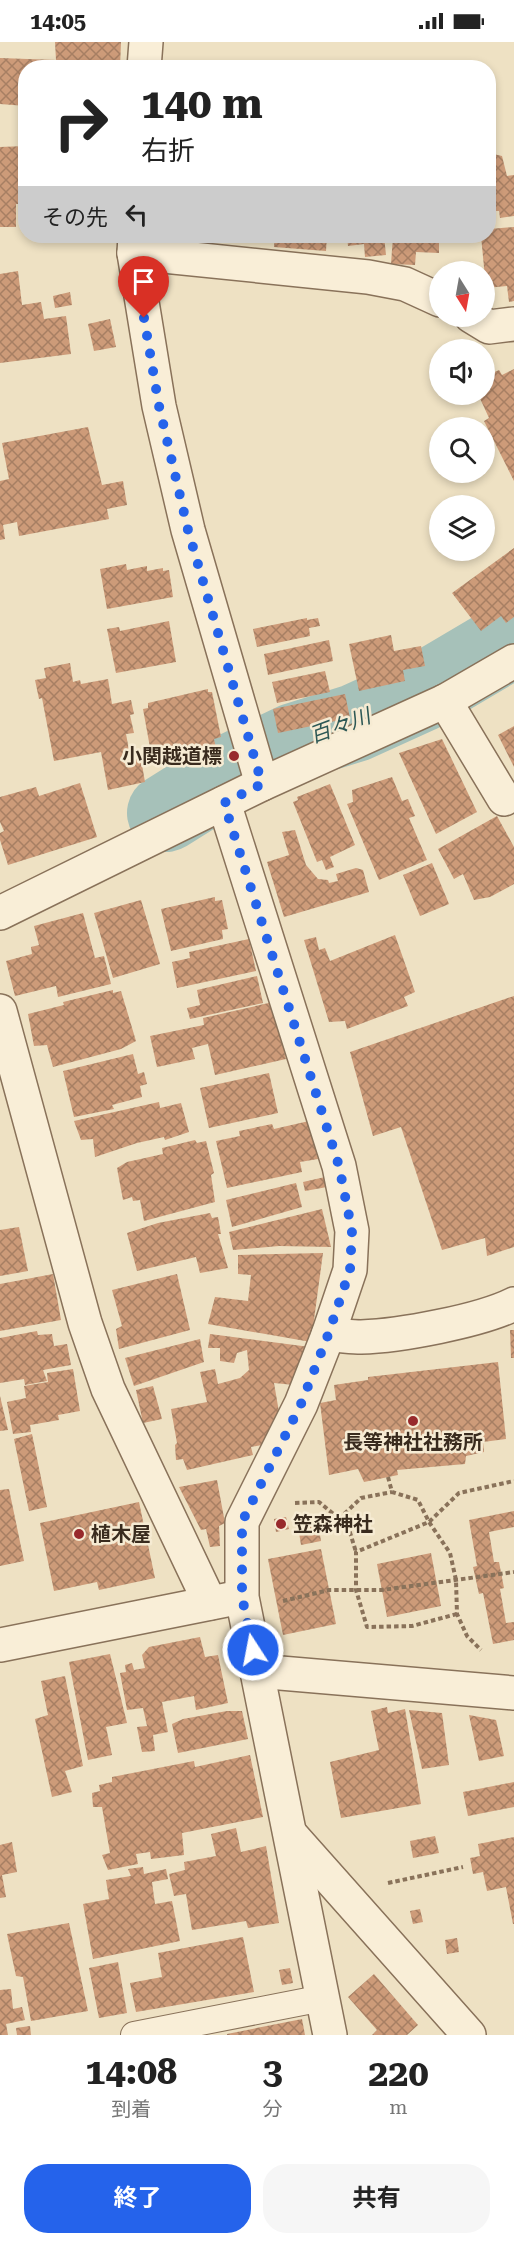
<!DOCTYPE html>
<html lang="ja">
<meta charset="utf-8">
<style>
body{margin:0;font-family:"Roboto Serif","Noto Sans JP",serif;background:#f6f6f6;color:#222;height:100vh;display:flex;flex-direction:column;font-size:22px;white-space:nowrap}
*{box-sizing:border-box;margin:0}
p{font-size:20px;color:#767676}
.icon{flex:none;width:33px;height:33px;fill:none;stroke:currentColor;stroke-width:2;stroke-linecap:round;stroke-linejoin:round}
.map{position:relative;height:1993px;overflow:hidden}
.drawer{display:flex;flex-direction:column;background:#fff;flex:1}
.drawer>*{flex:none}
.top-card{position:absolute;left:18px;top:18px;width:478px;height:183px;border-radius:24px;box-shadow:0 3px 9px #0003;background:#fff;color:#222;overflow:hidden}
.needle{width:39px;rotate:169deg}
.controls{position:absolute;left:429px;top:219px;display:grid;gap:12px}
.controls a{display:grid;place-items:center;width:66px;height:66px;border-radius:50%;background:#fff;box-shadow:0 3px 9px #0003;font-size:30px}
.pin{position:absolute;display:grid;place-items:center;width:51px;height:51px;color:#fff;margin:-62px -26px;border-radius:50% 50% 50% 0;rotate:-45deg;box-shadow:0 0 6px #0007}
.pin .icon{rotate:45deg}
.me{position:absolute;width:66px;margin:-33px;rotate:349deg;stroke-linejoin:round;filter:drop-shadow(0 0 4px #0008)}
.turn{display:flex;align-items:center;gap:21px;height:126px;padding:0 24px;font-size:27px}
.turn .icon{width:78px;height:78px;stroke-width:2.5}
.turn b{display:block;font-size:42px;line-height:51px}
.then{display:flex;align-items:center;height:57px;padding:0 24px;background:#0003;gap:12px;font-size:22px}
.eta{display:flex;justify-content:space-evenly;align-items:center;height:102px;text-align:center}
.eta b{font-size:36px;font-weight:700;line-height:42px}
.primary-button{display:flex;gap:12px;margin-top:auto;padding:12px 24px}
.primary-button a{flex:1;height:69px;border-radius:24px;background:#2563eb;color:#fff;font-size:24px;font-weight:700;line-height:69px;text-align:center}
.primary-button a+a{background:#f6f6f6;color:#222}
.status{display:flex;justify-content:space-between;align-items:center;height:42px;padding:0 30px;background:#fff;direction:ltr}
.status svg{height:16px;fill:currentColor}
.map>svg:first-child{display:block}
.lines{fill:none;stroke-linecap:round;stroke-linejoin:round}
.river{stroke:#a6c1b9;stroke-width:78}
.building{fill:url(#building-cross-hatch)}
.lane-casing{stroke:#89725a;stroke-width:28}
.street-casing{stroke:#89725a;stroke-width:36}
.path{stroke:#89725a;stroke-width:4;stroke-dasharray:4.5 3;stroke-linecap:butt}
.lane{stroke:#f9eed7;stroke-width:26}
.street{stroke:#f9eed7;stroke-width:33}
.route{stroke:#2563eb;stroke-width:10;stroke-dasharray:0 18}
.poi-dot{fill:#982a2c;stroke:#f6ebd3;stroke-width:2}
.labels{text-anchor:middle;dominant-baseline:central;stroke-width:5;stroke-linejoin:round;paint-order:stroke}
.poi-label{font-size:20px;font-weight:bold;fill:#392b1e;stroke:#f6ebd3;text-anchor:start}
.water-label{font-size:21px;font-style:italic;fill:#2d5855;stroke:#f6ebd3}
</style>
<div class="status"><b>14:05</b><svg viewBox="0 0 49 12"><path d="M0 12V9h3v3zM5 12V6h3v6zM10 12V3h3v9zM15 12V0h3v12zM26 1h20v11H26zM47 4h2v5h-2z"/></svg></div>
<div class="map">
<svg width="514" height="1993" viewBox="0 0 514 1993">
<defs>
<pattern id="building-cross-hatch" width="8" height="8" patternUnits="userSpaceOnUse" patternTransform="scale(1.5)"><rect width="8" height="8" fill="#cd9b79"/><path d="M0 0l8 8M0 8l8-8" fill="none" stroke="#a77f63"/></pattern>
</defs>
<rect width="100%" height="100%" fill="#eee1c3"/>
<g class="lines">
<path class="river" d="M166,771L230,731L294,700L355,681L421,651L514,596"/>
</g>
<g class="building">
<path d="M55,0H121L120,26H26V64L0,62V16L56,18Z"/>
<path d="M26,104V162H16V185H0V105Z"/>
<path d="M489,111L502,114L507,134L514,133V174L500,176L499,169H489Z"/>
<path d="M514,185V259L509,260L507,244L486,246L481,194H489V187Z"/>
<path d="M275,194H327L326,209L274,205Z"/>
<path d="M347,194H384L386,213L365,215L364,202L348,204Z"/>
<path d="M393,194H453L452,201H439V211L416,210L415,223L391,222Z"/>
<path d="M18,229L22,263L41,260L44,277L66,274L71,312L0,321V232Z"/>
<path d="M70,250L72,263L55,266L53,254Z"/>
<path d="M110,277L116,305L94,309L88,282Z"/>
<path d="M514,327V439L484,379L489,376L478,352H484V342L489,339L486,334L499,328L502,333Z"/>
<path d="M88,385L102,443L123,439L127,463L107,467L109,477L19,494L17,480L3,483L5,497L0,498V439L9,437L2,401Z"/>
<path d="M514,506V575L506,581L501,574L481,589L452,551Z"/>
<path d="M126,522L127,528L147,524V529L163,526V529L169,528L173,555L107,567L100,527Z"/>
<path d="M307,576V578L318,576L320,584L309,586L310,594L257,605L253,587Z"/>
<path d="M169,579L176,620L116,631L107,587L119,585L120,589Z"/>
<path d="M391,593L394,609L421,604L425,624L403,628L405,639L359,649L349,602Z"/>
<path d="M329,598L333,619L268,633L264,612Z"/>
<path d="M70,621L73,640L80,638L81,642L108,637L112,662L131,658L134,672L130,673L134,691L126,692L130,713L140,711L145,740L108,748L101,710L54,719L42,656L39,657L35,638L46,636L44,626Z"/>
<path d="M325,629L330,650L277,661L272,640Z"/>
<path d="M208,647V650H212L221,695L214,697L217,710L153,722L143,667L148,666V661Z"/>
<path d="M345,652L350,676L278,691L273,667Z"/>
<path d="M514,684V725L498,693Z"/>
<path d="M442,697L477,770L436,792L399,711Z"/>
<path d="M392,735L402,759L408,757L415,774L409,776L427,818L379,838L347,762L353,760L352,748Z"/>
<path d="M80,741L97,795L8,823L0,798V791L4,789L0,780V755L36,745L39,754Z"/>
<path d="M330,742L355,803L330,815L334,825L326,828L322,818L317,820L293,760L298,758L297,755Z"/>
<path d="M497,774L514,805V842L490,855L474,858L463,832L454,837L438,807Z"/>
<path d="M295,788L306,823L318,837L328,838L329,841L338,839L336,832L356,826L363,828L369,850L284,875L267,820L289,813L282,790Z"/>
<path d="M432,821L449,862L420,874L403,833Z"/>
<path d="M215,855V859L222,858L228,887L222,888L223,897L171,909L161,867Z"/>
<path d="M141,858L160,922L113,936L94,871Z"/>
<path d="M83,871L95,916L104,914L111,942L58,955L56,944L15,954L6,919L32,912L31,905L39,903L34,884Z"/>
<path d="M395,893L415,950L404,955L408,964L347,987L345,979L329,980L304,898L316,895L319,908L325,906L330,919Z"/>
<path d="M249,897L256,929L177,946L172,920L190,916L189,910Z"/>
<path d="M257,934L263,961L190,977L187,966L200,963L197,948Z"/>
<path d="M113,948V951L121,949L136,999L121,1007L53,1025L47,1003L34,1004L28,972L64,963L63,960Z"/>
<path d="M514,954V1205L487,1214L485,1196L442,1208L401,1085L373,1094L350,1010Z"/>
<path d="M273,960L286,1017L215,1033L208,1002L192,1006L195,1017L157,1025L150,994L204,983L203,976Z"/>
<path d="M133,1012L138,1032L144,1030L147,1042L140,1044L142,1055L112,1063L114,1067L74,1075L63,1029Z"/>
<path d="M269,1031L278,1071L209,1086L200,1046Z"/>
<path d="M159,1060L160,1066L181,1061L189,1090L165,1098L164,1095L137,1101L95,1115L93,1097L81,1098L74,1079Z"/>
<path d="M309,1079L318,1117L300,1120L302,1130L227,1146L216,1099L240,1094L239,1089L272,1082L274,1087Z"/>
<path d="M195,1098L197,1101L206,1099L214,1131L211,1133L215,1160L144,1179L140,1158L133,1159L132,1155L123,1158L117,1126L127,1120L163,1112L162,1106Z"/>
<path d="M325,1135L327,1145L305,1149L303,1140Z"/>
<path d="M296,1141L302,1165L232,1185L226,1158Z"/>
<path d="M322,1167L331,1205L279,1204L233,1208L229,1190Z"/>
<path d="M210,1171L212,1176L218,1175L221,1192H218L228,1226L200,1231L196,1215L137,1229L127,1191L158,1181Z"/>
<path d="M19,1185L28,1229L0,1234V1188Z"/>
<path d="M323,1211L311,1300L208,1282L215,1255L248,1259L251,1233L238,1232V1213Z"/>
<path d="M53,1232L61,1278L0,1289V1242Z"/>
<path d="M177,1232L190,1288L119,1307L116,1287L122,1284L112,1248Z"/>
<path d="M510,1288H514V1316H511Z"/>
<path d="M37,1289L38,1293L52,1292L54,1304L67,1302L71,1323L43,1328L47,1339L25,1343L24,1337L0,1341V1296Z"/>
<path d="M210,1292L310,1305L294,1343L274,1341L279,1370L267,1402L251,1405L253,1413L187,1428L183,1417L176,1418L175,1403L177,1401L171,1367L207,1360L200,1330L215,1327L218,1342L240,1336L249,1328L247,1308L237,1311L234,1321L220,1319V1306H208Z"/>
<path d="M200,1297L204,1320L134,1344L125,1316Z"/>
<path d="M498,1320L506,1397L483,1400L484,1410L466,1414L465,1422L397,1428L398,1433L364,1440L358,1427L329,1433L320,1361L336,1358L334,1343L368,1338V1335Z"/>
<path d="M73,1327L80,1369L58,1373L59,1378L30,1383L31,1390L13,1392L7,1360L26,1356L24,1344L48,1340L47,1331Z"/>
<path d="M153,1344L162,1377L143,1381L136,1348Z"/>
<path d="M0,1354L8,1388L0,1389Z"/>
<path d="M32,1392L47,1465L29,1469L14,1397Z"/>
<path d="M217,1438L225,1481L219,1484L220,1504L210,1505L206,1487L201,1488L179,1445Z"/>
<path d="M9,1447L24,1519L0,1524V1448Z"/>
<path d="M139,1460L155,1536L99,1548L97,1540L54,1549L40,1481Z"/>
<path d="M514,1469V1485L489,1490L494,1520H499L504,1546L500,1547L506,1581L514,1580V1598L493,1602L483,1551L479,1552L473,1525L477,1524L469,1478Z"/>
<path d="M317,1474L321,1499L301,1503L297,1478Z"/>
<path d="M286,1475L289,1487L276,1490L274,1477Z"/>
<path d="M321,1507L336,1582L283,1593L268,1517Z"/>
<path d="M431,1511L441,1564L387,1575L377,1522Z"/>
<path d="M200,1595L205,1615L218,1613L228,1661L196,1668L194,1654L162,1660L168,1690L153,1693L155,1709L142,1710L137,1685L147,1684L143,1666L127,1668L120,1631L126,1630L125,1623L132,1621L134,1628L145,1626L142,1613L149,1605Z"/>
<path d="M110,1612L127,1681L106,1685L112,1713L88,1718L69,1620Z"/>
<path d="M65,1634L83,1724L65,1729L72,1750L52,1755L35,1677L48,1673L41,1639Z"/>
<path d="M387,1665L388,1671L405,1667L421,1762L341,1776L330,1720L379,1708L371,1669Z"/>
<path d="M409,1668L442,1671L449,1723L422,1727Z"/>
<path d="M227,1669H242L248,1697L178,1711L172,1682L183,1677Z"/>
<path d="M469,1673L496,1678L504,1714L479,1719Z"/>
<path d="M250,1713L263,1775L182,1791L184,1813L151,1817L150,1810L136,1812L138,1822L108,1828L102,1813L110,1811L102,1765H93L92,1751L100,1749L99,1743L112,1740V1735L194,1719L195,1725Z"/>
<path d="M514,1740V1765L468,1774L463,1750Z"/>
<path d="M236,1786L241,1810L266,1804L279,1881L248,1886L246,1879L192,1888L186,1852L174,1854L169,1832L185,1828L184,1820L216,1814L211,1792Z"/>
<path d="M435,1794L439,1811L413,1816L410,1799Z"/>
<path d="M514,1795V1882H513L506,1845L487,1849L483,1830L473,1832L470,1816L480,1814L478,1802Z"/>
<path d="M12,1800L17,1830L2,1833L6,1855L0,1856V1803Z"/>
<path d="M143,1825L144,1832L166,1827L168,1837L152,1840L155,1862L172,1859L180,1899L93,1917L83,1862L109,1857L106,1838L131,1834L128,1827Z"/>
<path d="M420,1867L423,1880L413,1882L410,1869Z"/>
<path d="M69,1881L88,1969L31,1979L23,1935L16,1934L7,1892Z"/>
<path d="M243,1895L254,1950L136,1970L130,1941L162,1935L158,1911Z"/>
<path d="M457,1896L459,1910L447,1912L445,1898Z"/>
<path d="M118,1920L127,1971L99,1976L89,1926Z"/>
<path d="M290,1926L293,1941L282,1943L279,1928Z"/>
<path d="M374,1932L418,1983L407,1993H372L377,1988L348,1955Z"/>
<path d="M11,1947L13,1967L22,1965L25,1978L6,1982L8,1993H0V1948Z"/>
<path d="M302,1977L305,1993H227V1992Z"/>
<path d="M30,1984L31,1993H17L16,1986Z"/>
</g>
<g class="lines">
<g class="lane-casing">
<path id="lane" d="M134,1993L323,1956"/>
</g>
<g class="street-casing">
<g id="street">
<path d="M144,26L146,0"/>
<path d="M135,194L134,211L159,364L188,488L262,742"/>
<path d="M134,211L368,235L405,242L440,258"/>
<path d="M471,274L489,285L514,282"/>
<path d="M445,659L504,757"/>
<path d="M224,761L339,1124L352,1189L350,1228L328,1293L301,1362L242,1480V1555L330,1993"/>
<path d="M0,871L262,742L445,659L514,619"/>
<path d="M0,969L85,1281L108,1347L210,1561"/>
<path d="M328,1293C339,1293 350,1295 361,1295C399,1294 480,1279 514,1262"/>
<path d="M0,1603L231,1557"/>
<path d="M257,1629L514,1651"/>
<path d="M292,1794L469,1993"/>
</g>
</g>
<g class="path">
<path d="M388,1435L392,1450L418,1458L429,1480L450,1511L456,1538L457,1572L467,1594L481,1608"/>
<path d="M295,1461L319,1460L348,1484L356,1510"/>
<path d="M339,1477L361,1456L392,1450"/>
<path d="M283,1559L329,1548H382L514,1530"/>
<path d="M457,1572L412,1584L367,1585L356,1548V1510L429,1480L459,1451L514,1439"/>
<path d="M388,1841L463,1825"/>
</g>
<use href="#lane" class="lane"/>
<use href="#street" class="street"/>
</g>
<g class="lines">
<path class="route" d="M144,276L159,364L188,488L262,742L224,761L339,1124L352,1189L350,1228L328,1293L301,1362L242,1480V1555L253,1608"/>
</g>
<g class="poi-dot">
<circle cx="234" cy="714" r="6"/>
<circle cx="413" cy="1379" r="6"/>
<circle cx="281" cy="1482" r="6"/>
<circle cx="79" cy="1492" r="6"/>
</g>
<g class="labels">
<g class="poi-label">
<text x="222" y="714" text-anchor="end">小関越道標</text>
<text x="413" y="1400" text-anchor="middle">長等神社社務所</text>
<text x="293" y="1482">笠森神社</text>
<text x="91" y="1492">植木屋</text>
</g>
<g class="water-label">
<text transform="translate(340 684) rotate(-20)">百々川</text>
</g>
</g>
</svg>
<div class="controls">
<a><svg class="needle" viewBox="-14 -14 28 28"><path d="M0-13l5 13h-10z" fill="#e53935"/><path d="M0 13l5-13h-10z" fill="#767676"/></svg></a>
<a><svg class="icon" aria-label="sound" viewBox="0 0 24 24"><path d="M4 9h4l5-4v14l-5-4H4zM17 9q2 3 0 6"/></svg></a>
<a><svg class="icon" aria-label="search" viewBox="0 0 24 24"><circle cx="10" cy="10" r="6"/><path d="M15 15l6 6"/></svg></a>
<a><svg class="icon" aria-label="layers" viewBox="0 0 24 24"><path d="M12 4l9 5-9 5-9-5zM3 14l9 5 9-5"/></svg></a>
</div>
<div class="pin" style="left:144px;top:276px;background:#d93025"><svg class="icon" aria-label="arrive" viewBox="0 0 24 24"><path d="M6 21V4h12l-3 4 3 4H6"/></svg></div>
<svg class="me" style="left:253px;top:1608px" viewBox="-20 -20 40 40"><circle r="17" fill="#2563eb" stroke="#fff" stroke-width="3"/><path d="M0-11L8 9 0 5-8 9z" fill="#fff"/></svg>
<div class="top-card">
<div class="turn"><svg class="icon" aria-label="right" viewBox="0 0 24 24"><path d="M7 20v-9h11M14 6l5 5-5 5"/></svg><div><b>140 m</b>右折</div></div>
<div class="then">その先<svg class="icon" aria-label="left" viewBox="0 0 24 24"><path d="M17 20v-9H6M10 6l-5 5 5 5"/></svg></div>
</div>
</div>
<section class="drawer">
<div class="eta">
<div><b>14:08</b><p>到着</p></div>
<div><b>3</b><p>分</p></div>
<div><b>220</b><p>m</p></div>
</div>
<div class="primary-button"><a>終了</a><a>共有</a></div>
</section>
